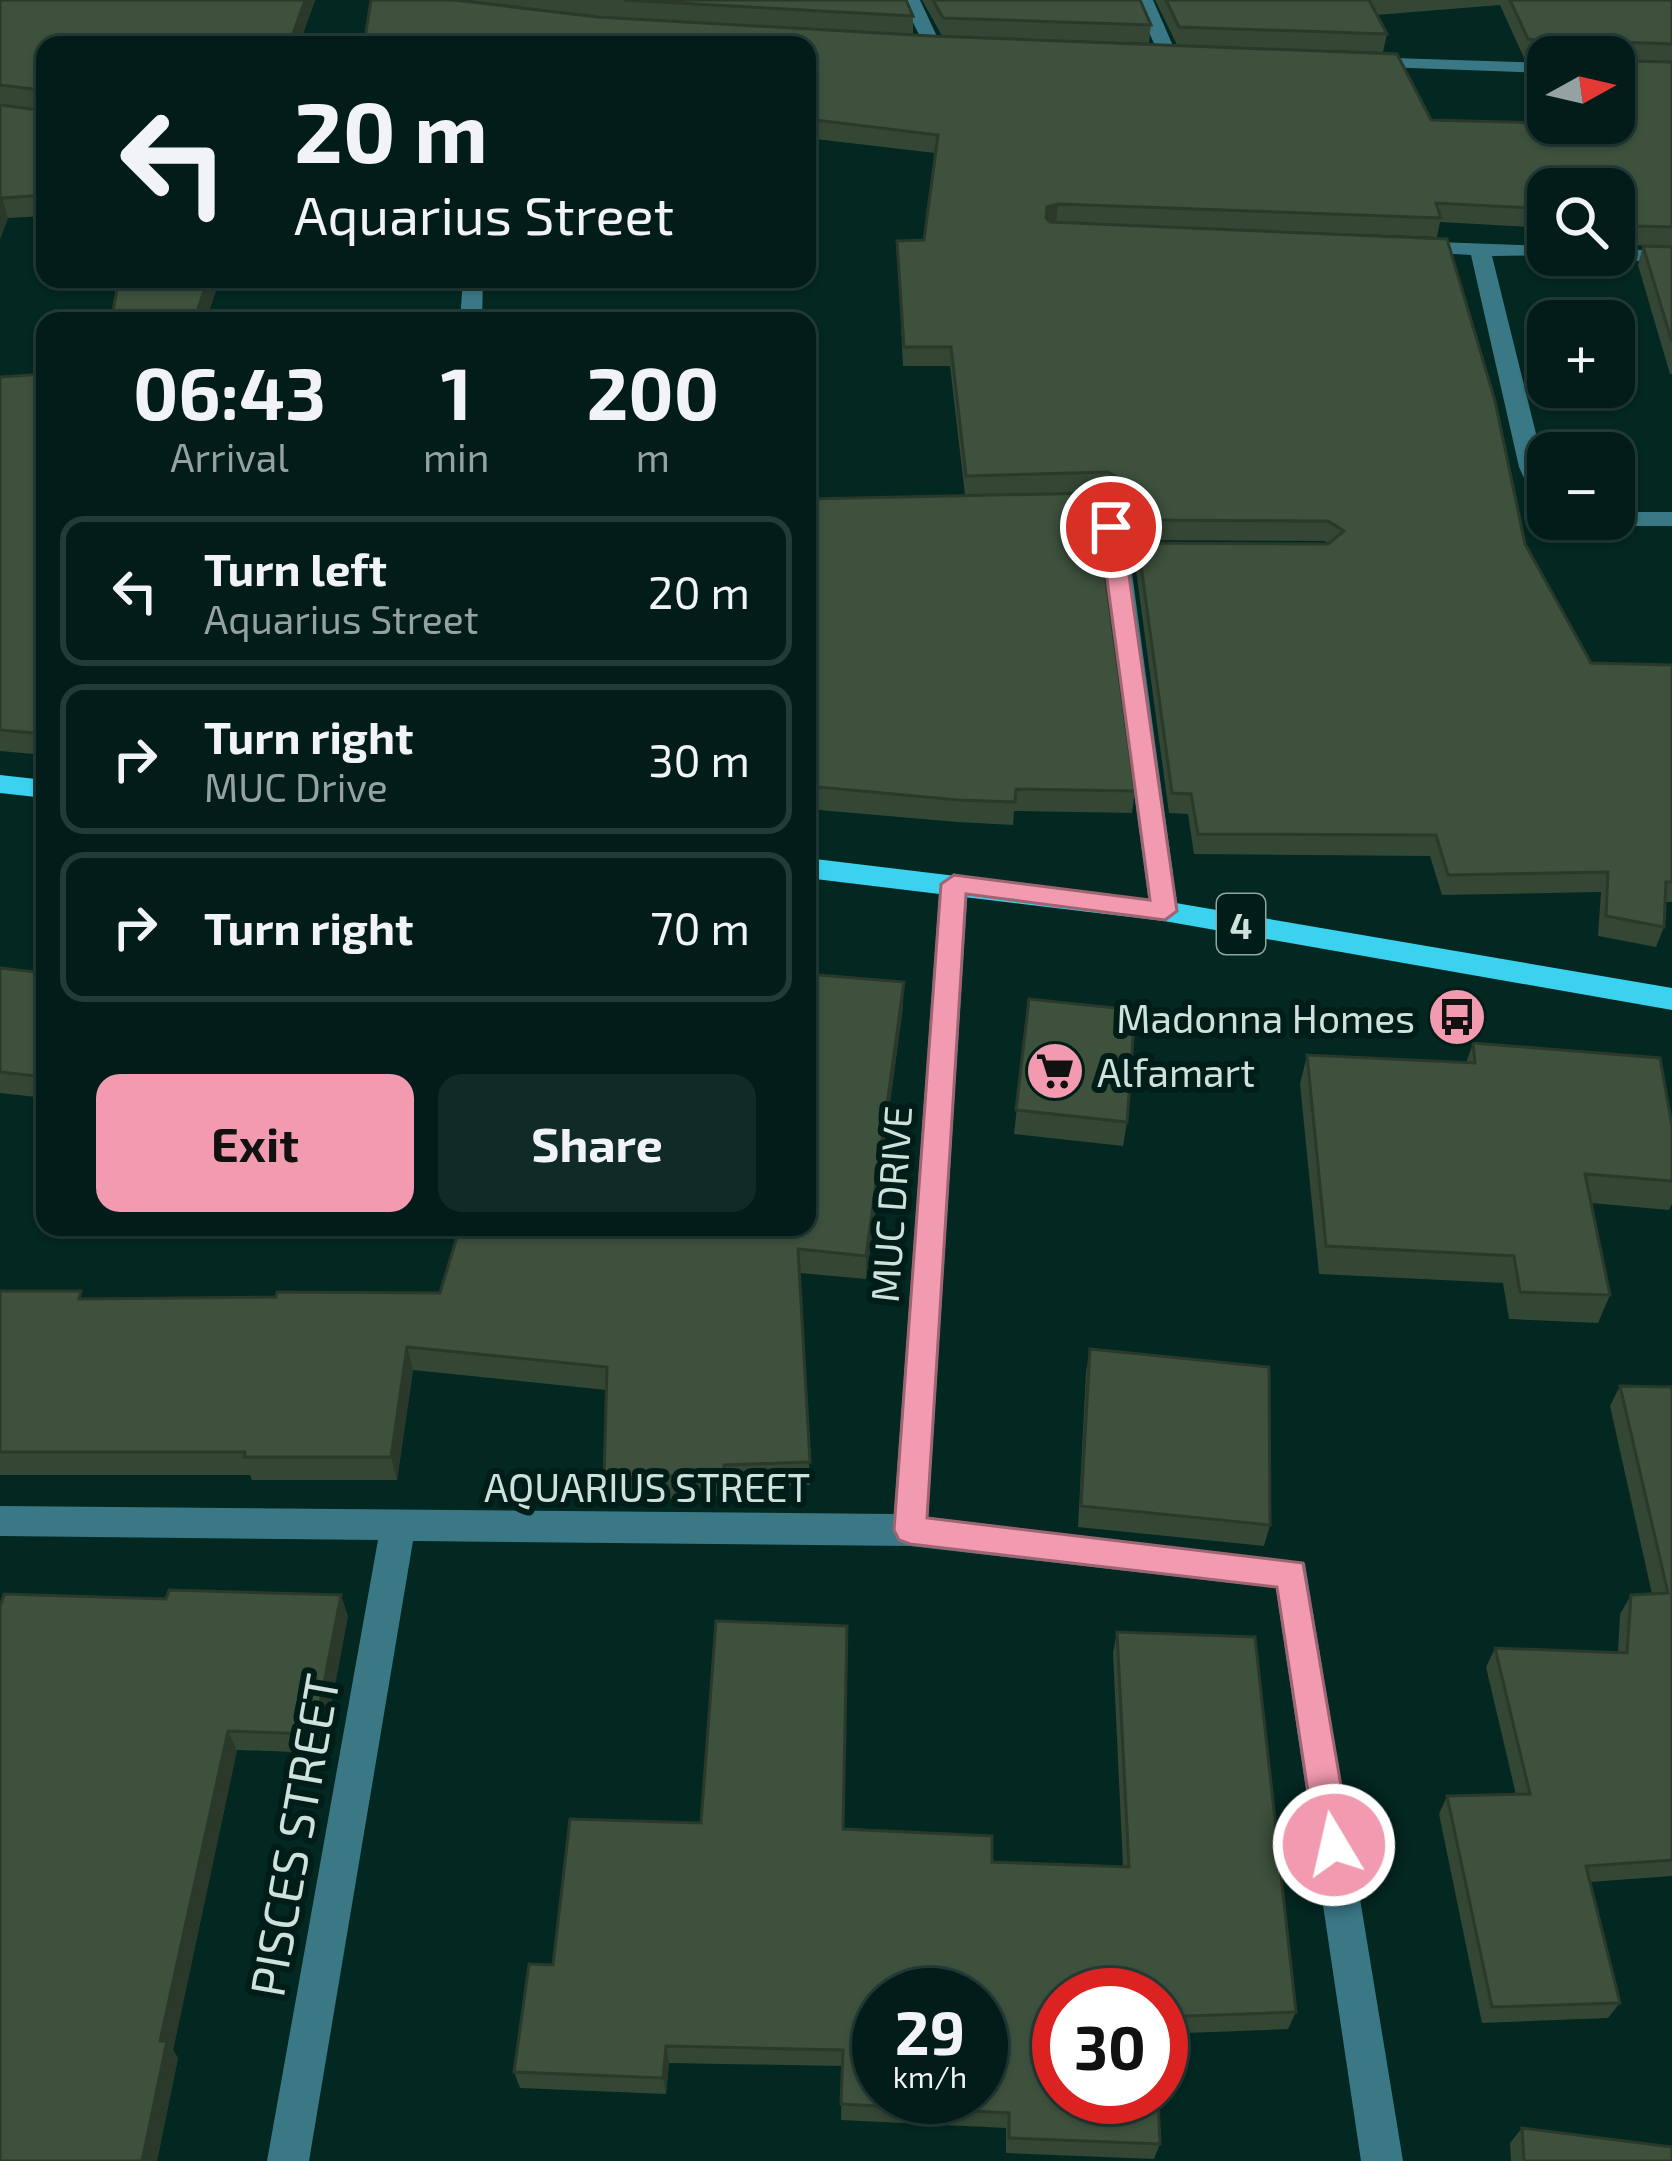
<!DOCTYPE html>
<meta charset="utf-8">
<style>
body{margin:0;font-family:"Exo 2",sans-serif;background:#102a26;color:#f1f3f6;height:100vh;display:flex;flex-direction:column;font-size:45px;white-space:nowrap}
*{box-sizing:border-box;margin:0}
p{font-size:39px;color:#96a2a2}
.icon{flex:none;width:66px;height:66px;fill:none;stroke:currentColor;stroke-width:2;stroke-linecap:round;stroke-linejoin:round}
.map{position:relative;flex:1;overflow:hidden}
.details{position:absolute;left:36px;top:312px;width:780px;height:924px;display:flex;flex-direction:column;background:#021d19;border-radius:24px;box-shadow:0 3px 9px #0004,0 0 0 3px #233b38}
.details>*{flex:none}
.hud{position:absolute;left:36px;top:36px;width:780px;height:252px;border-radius:24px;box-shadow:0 3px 9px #0004,0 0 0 3px #233b38;background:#021d19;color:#f1f3f6;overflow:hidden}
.needle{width:78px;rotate:82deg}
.buttons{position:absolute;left:1527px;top:36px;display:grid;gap:24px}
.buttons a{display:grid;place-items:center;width:108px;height:108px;border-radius:24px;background:#021d19;box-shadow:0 3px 9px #0004,0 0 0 3px #233b38;font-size:60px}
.speed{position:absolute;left:852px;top:1968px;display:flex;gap:24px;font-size:60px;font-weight:700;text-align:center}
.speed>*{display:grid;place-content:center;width:156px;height:156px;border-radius:50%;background:#021d19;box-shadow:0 3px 9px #0004,0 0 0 3px #233b38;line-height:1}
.speed small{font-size:30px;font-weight:400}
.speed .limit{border:18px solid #d22;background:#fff;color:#111}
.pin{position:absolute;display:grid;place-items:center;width:102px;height:102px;color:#fff;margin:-51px;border:6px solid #fff;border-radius:50%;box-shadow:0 3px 12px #0007}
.me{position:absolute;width:132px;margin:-66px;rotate:351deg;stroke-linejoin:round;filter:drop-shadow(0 0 9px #0008)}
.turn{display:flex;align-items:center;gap:42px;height:252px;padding:0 60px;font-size:54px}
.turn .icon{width:156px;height:156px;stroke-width:2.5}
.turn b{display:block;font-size:84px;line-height:102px}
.eta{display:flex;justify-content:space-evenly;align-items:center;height:204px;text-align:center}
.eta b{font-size:72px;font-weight:700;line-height:84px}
.cta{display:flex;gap:24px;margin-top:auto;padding:24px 60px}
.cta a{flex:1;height:138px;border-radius:24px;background:#f29aaf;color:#111;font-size:48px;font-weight:700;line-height:138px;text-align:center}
.cta a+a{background:#102a26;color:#f1f3f6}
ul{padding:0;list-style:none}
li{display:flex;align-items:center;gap:36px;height:150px;margin:0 24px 18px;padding:0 36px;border:6px solid #233b38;border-radius:24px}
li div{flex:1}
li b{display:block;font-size:45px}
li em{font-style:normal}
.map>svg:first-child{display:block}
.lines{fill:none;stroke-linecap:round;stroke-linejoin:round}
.minor{fill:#3a7886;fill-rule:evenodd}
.major{fill:#3ad2ef;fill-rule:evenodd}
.wall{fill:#344634}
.shaded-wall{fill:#2b392b}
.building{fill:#3d513d;stroke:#2b392b;stroke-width:3;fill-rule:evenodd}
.route{fill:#f29aaf;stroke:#9d6472;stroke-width:3}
.labels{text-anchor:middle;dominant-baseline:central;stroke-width:12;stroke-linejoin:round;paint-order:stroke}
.shield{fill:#001d18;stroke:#90a6a1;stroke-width:3}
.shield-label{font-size:36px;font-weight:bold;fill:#cee1dc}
.poi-label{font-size:39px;fill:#cee1dc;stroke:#001d18;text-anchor:end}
.street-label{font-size:39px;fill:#cee1dc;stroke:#001d18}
.near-street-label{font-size:48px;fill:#cee1dc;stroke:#001d18}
</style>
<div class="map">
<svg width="1672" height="2161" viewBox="0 0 1672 2161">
<rect width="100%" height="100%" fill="#032721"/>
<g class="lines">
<g class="minor">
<path d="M902,0H920L941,45L938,49H926Z"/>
<path d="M1135,0H1153L1177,55L1174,59L1159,55Z"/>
<path d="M1362,57L1548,63V73L1356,66V58Z"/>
<path d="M1410,241L1548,246V255H1556L1492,256L1548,482V503L1531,493L1519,467L1471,255L1403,251L1400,247Z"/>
<path d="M1614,249L1672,251V263L1607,259L1604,255H1614Z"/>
<path d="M463,279H483L482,321H460Z"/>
<path d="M1106,496L1118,503L1129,551L1178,911L1164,921L1150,911L1096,510L1056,512L1044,505L1056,498Z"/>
<path d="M1614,512H1672V526H1597L1585,519H1614Z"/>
<path d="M954,873L968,883L928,1517L1305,1563L1403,2161H1361L1276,1588L910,1546L413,1541L309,2161H267L378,1540L0,1536V1506L894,1514L940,883Z"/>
</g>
<g class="major">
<path d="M0,775L45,780V798L0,793Z"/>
<path d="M807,858L1164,901L1672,988V1010L1164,921L807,878Z"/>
</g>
</g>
<g class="wall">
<path d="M0,0H315L299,45H45V216L8,218L0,239V105L39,110L40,109L0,105Z"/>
<path d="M467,0H906L913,16V34L600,17Z"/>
<path d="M922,0H1140L1151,25L1149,43L942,36Z"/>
<path d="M1155,0H1672V247L1632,245L1628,233L1614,232V189H1548V228L1440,222L1437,237L1056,223L1525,544L1591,663L1672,665V902H1665L1664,927L1656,947L1598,936L1601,892L1442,895L1430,856L1194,854L1188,814L1169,813L1135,563L1138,543H1328L1324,541L1131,540L1122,502L1106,491L1003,495L1135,791L1132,813L1014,811L1013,825L957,822L807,809V499L965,495L950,366H903L897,241L924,240L935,153L807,138V45L1431,120L1614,123V57H1548V110L1533,77L1537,59L1524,58L1500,5L1376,15L1387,34L1383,52L1177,45Z"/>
<path d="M1643,246L1672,247V374H1670L1638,265Z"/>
<path d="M45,374V755L0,751V377Z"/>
<path d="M0,968L45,973V1098L0,1093Z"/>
<path d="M1029,999L1127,1122L1123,1146L1014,1134Z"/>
<path d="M903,1007L866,1279L800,1273L810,1485L726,1488V1496L607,1502L604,1479L606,1390L413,1370L397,1480H252L250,1475H0V1291L85,1299L440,1293L807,1227Z"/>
<path d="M1473,1043L1672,1126V1204L1669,1210L1591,1203L1610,1295L1598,1323L1509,1319L1503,1283L1319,1274L1300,1084L1307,1055L1466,1063Z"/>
<path d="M1090,1349L1270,1525L1264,1546L1078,1527L1086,1372Z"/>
<path d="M1620,1386L1672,1387V1876L1590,1882L1620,2003L1608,2018L1482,2023L1439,1814L1447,1796L1516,1795L1486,1667L1495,1648L1618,1652L1620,1614L1631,1595L1652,1594L1610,1406Z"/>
<path d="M166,1599L348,1616L322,1753L237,1750L173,2050L178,2058L157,2161Z"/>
<path d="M1117,1632L1296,2012L1288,2029L1161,2034V1995H1059V2097L1160,2144L1154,2159L1006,2153V2128L841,2120L842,2066L669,2063L666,2094L520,2088L514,2072L553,1965L844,1829L992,1862L1123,1867L1113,1653Z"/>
<path d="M1522,2128L1672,2161H1511L1510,2143Z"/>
</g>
<g class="shaded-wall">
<path d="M305,0H315L299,45H289Z"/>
<path d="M2,198L8,218L0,239V204Z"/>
<path d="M1058,204L1056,223L1045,226L1047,207Z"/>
<path d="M208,279H220L206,321H194Z"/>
<path d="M904,982L903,1007L866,1279V1256Z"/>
<path d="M407,1347L413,1370L397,1480L391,1457Z"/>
<path d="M341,1595L348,1616L322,1753L314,1734Z"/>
<path d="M228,1731L237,1750L173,2050L178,2058L157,2161H142L160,2041Z"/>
<path d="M666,2046L669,2063L666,2094L663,2078Z"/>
</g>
<g class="building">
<path d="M0,0H305L289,45H45V195L2,198L0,204V105L39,110L44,94L40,90L0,85Z"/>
<path d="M371,0H454L598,17L932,36L1397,54L1431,120L1548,123H1614V57H1556V42L1528,39L1510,0H1672V44L1619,42L1614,47L1619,61L1672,62V227L1637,226L1634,214L1614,213V189H1548V209L1436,203L1441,218L1058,204L1047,207L1046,218L1050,222L1447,239L1495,401L1525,544L1591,663L1672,665V882H1666L1664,927L1606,916L1608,872L1448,875L1436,835L1198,834L1191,794L1172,793L1138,543L1328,544L1344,531L1328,521L1133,520L1125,482L1108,472L966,476L951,347H904L897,241L924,240L938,135L807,119V45H364Z"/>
<path d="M624,0H906L913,16Z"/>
<path d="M933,0H1140L1151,25L943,18Z"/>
<path d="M1166,0H1369L1387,34L1179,27Z"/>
<path d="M1548,58V82L1537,59Z"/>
<path d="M1643,246L1672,247V342Z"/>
<path d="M119,279H208L194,321H111Z"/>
<path d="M642,314L643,321H520Z"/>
<path d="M45,374V734L0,730V377Z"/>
<path d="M1094,493L1135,791L1016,789L1015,802L958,800L807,786V499Z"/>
<path d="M0,968L45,973V1077L0,1072Z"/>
<path d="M807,974L904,982L866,1256L798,1249L810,1462L724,1465V1474L604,1479L607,1367L407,1347L391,1457H244L245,1452H0V1291H81L79,1299L276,1297L277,1292L440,1293L460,1227H807Z"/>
<path d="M1029,999L1135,1010L1127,1122L1016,1110Z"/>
<path d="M1473,1043L1660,1058L1672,1126V1181L1585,1174L1610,1295L1520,1292L1514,1256L1326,1246L1307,1055L1475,1063Z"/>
<path d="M1090,1349L1269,1367L1270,1525L1081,1506Z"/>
<path d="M1620,1386L1672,1387V1860L1586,1866L1620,2003L1492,2007L1447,1796L1530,1794L1495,1648L1627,1653L1631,1595L1668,1593Z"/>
<path d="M169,1590L341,1595L314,1734L228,1731L160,2041H167L142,2161H0V1607L4,1594L166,1599Z"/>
<path d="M716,1621L847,1626L843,1829L992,1836V1862L1129,1867L1117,1632L1255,1637L1296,2012L1161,2017V1995H1059V2097H1158L1160,2144L1009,2138V2113L841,2104L843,2050L666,2046L663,2078L514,2072L529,1964L553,1965L570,1819L701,1823ZM879,1995H981V2097H879Z"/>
<path d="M1522,2128L1672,2147V2161H1524Z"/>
</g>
<path class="route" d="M1111,520L1122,527L1177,911L1165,920L966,894L927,1518L1303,1563L1351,1845L1346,1857L1334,1862L1321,1857L1316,1845L1277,1587L910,1544L899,1540L894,1530L941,884L954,875L1150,900L1100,527Z"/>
<defs>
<g id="bus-disc" transform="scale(3)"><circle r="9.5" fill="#f29aaf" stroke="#001d18"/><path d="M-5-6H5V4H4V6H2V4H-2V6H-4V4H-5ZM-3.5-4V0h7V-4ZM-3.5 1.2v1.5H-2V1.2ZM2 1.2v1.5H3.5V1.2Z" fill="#111"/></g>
<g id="supermarket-disc" transform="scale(3)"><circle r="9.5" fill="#f29aaf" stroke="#001d18"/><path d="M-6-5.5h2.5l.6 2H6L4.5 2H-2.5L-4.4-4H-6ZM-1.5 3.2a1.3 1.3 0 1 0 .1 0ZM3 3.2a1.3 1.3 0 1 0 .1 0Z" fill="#111"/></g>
</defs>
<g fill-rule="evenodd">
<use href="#bus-disc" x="1457" y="1017"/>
<use href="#supermarket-disc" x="1055" y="1071"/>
</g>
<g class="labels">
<rect class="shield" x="1217" y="894" width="48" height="60" rx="9"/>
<g class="shield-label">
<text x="1241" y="924">4</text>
</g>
<g class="poi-label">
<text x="1415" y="1017">Madonna Homes</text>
<text x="1097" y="1071" text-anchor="start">Alfamart</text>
</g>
<g class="street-label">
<text transform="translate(890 1204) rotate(-86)">MUC DRIVE</text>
<text x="647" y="1486">AQUARIUS STREET</text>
</g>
<g class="near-street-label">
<text transform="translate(293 1835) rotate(-80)">PISCES STREET</text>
</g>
</g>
</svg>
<div class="buttons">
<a><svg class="needle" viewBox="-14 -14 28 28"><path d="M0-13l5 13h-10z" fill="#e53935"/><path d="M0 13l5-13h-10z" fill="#96a2a2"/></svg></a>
<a><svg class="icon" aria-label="search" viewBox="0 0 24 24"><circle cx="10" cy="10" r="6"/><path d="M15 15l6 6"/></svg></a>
<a>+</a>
<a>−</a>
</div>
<div class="speed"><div>29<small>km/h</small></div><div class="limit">30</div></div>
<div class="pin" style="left:1111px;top:527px;background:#d93025"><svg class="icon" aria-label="arrive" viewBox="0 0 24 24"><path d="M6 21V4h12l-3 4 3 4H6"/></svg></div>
<svg class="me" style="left:1334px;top:1845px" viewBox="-20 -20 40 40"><circle r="17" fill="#f29aaf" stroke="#fff" stroke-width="3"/><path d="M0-11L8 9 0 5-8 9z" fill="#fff"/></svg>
<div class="hud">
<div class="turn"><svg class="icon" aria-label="left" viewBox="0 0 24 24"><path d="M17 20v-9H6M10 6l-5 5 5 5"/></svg><div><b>20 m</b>Aquarius Street</div></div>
</div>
<section class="details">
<div class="eta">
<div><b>06:43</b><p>Arrival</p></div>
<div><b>1</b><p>min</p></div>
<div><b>200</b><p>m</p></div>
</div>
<ul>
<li><svg class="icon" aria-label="left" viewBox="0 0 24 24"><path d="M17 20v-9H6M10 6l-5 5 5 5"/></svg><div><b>Turn left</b><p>Aquarius Street</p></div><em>20 m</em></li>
<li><svg class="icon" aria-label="right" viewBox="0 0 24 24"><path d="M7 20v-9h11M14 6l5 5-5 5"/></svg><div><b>Turn right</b><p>MUC Drive</p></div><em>30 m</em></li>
<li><svg class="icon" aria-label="right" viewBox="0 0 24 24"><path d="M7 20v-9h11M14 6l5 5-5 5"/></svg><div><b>Turn right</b></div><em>70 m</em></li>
</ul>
<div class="cta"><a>Exit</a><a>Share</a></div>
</section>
</div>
